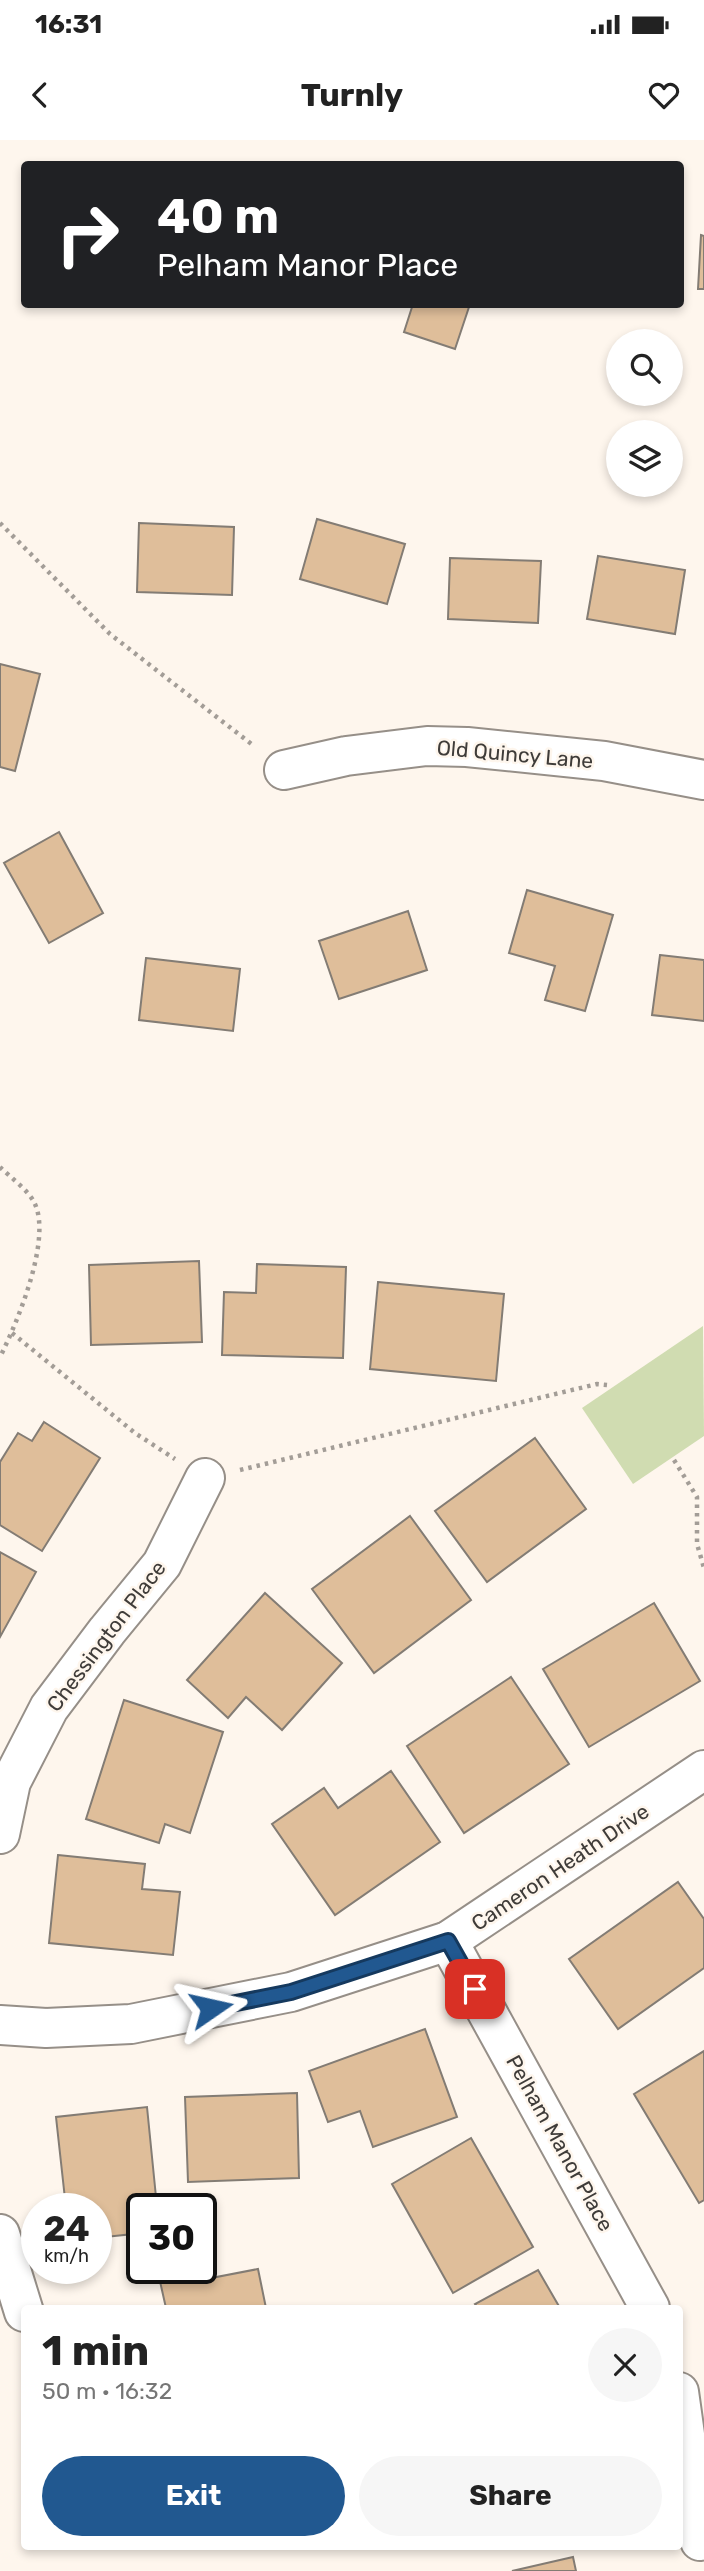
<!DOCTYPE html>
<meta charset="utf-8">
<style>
body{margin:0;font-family:Rubik,sans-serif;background:#f6f6f6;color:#222;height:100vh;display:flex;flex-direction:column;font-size:26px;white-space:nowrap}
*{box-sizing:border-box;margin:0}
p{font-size:23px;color:#767676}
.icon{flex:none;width:38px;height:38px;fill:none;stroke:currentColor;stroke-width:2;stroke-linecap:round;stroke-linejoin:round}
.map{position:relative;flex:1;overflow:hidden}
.side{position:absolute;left:21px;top:2165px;width:662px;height:245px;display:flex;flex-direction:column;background:#fff;border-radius:7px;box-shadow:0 4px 10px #0003}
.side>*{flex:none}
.banner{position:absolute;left:21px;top:21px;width:663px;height:147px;border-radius:7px;box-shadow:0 4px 10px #0003;background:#202124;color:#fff;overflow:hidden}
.tools{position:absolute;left:606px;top:189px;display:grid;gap:14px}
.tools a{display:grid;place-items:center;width:77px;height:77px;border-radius:50%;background:#fff;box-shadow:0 4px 10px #0003;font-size:35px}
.speed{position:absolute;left:21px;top:2053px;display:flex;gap:14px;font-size:35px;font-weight:700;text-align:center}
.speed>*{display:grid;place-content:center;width:91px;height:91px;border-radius:50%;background:#fff;box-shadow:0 4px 10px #0003;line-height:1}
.speed small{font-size:18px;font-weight:400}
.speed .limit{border:4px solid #111;border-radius:10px;background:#fff;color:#111}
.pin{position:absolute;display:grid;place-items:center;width:60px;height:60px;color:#fff;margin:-30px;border-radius:14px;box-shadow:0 4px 10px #0006}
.me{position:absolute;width:77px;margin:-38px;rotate:79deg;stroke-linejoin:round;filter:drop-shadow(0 0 5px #0008)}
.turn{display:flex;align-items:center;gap:24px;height:147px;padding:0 21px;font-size:32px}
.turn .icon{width:91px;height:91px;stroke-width:2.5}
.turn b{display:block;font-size:49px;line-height:60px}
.round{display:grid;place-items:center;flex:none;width:74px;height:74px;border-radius:37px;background:#f6f6f6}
.headline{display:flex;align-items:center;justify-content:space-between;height:119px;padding:0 21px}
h1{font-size:42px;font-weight:700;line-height:52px}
.cta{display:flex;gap:14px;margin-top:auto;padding:14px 21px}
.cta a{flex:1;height:80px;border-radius:42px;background:#215890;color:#fff;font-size:28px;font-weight:700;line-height:80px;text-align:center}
.cta a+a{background:#f6f6f6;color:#222}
.status{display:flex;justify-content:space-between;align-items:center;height:49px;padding:0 35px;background:#fff;direction:ltr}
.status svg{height:19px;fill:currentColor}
header{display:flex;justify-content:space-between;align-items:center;height:91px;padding:0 21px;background:#fff;font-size:32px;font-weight:700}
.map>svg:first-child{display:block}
.green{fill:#d0dcb1}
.building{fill:#dfbe9a;stroke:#837c74;stroke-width:2}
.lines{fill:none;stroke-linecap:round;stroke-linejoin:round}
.minor-casing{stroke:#968f88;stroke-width:42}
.path{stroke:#a39d97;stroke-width:4.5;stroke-dasharray:3.5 5;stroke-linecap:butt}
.minor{stroke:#fff;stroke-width:38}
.route-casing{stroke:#15395e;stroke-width:18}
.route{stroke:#215890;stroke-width:12}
.labels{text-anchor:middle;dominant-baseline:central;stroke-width:5;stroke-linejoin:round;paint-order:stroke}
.street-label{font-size:21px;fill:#3f3c39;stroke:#fef6ed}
</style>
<div class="status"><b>16:31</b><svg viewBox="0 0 49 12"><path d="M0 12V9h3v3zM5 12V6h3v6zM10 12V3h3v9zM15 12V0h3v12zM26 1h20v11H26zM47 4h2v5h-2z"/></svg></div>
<header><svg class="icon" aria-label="back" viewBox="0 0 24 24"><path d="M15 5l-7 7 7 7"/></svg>Turnly<svg class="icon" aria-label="heart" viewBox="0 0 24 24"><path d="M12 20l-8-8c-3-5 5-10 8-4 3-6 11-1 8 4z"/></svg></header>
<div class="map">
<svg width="704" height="2431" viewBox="0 0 704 2431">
<rect width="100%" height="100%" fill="#fef6ed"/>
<path class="green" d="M703,1186L704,1296L633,1344L582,1268Z"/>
<g class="building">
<path d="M701,95L704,96V149H698Z"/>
<path d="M413,164H470L455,209L404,192Z"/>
<path d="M317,379L405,404L387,464L300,439Z"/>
<path d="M139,383L234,387L232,455L137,452Z"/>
<path d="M598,416L685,430L675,494L587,479Z"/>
<path d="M450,418L541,421L538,483L448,479Z"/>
<path d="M0,524L40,534L15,631L0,627Z"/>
<path d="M59,692L103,773L49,803L4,723Z"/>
<path d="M527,750L613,775L585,871L545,860L555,826L509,813Z"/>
<path d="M408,771L427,830L339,859L319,801Z"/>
<path d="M660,815L704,820V881L652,875Z"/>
<path d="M146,818L240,829L233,891L139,880Z"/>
<path d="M199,1121L202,1202L91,1205L89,1125Z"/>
<path d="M257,1124L346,1127L343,1218L222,1215L224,1152L256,1153Z"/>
<path d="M378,1142L504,1154L496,1241L370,1229Z"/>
<path d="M44,1282L100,1318L42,1411L0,1385V1322L18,1293L32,1301Z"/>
<path d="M535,1298L586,1369L487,1442L435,1371Z"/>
<path d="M410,1376L471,1460L374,1533L312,1449Z"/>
<path d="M0,1412L36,1432L0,1497Z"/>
<path d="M265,1453L342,1523L282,1590L246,1557L228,1578L187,1540Z"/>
<path d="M654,1463L700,1541L589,1607L543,1529Z"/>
<path d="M511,1537L569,1624L464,1693L407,1606Z"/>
<path d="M124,1560L223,1592L190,1693L165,1684L159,1703L86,1679Z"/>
<path d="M391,1631L440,1702L335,1775L272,1684L324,1648L338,1668Z"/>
<path d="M58,1715L145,1724L142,1749L180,1752L173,1815L49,1803Z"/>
<path d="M678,1742L704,1779V1828L618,1889L569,1819Z"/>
<path d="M425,1889L457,1977L373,2007L360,1971L328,1982L309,1931Z"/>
<path d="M704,1911V2060L699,2063L634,1954Z"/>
<path d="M297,1953L299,2038L188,2042L185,1957Z"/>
<path d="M147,1967L156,2057L130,2060L133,2094L96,2098V2068H66L56,1977Z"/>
<path d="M471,1998L533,2107L453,2153L392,2044Z"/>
<path d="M201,2118L206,2139L258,2129L266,2168H166L157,2128H201Z"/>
<path d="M538,2130L560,2168H478L475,2164Z"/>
<path d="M573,2417L576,2431H512Z"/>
</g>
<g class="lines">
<g class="minor-casing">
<g id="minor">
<path d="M284,630L346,616L427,606L467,607L604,621L704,640"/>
<path d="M0,1694L11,1642L49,1568L107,1491L162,1424L205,1338"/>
<path d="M448,1801L650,2168"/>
<path d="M0,1885L46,1888L131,1884L291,1852L448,1801L704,1630"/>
<path d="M0,2094L24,2172"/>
<path d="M679,2252L700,2401"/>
</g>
</g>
<g class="path">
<path d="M0,383L110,494L254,606"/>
<path d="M0,1027C10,1037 28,1050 34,1062C53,1098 17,1183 0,1217"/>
<path d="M12,1193L135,1293L175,1319"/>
<path d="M674,1320L697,1357V1404L704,1428"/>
<path d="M240,1330L597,1244L607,1245"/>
</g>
<use href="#minor" class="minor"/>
</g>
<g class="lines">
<g class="route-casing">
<path id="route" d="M211,1868L291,1852L448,1801L475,1849"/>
</g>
<use href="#route" class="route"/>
</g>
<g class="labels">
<g class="street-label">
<text transform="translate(515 614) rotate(5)">Old Quincy Lane</text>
<text transform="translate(106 1496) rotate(-53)">Chessington Place</text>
<text transform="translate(560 1727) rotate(-34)">Cameron Heath Drive</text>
<text transform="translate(560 2003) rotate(61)">Pelham Manor Place</text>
</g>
</g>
</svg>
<div class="tools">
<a><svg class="icon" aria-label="search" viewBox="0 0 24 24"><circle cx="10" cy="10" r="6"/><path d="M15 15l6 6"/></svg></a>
<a><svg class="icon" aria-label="layers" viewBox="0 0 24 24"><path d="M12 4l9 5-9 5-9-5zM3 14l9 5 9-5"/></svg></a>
</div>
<div class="speed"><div>24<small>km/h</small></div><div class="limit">30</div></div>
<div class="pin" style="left:475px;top:1849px;background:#d93025"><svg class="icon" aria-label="arrive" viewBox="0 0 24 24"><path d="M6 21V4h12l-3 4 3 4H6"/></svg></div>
<svg class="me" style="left:211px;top:1868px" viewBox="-20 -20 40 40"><path d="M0-17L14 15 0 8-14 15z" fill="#215890" stroke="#fff" stroke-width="4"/></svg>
<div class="banner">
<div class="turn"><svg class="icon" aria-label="right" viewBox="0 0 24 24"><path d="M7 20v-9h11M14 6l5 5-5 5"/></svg><div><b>40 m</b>Pelham Manor Place</div></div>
</div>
<section class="side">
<div class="headline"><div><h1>1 min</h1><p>50 m · 16:32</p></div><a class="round"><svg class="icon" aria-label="close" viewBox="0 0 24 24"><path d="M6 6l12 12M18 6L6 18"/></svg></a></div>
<div class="cta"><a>Exit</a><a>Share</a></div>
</section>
</div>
